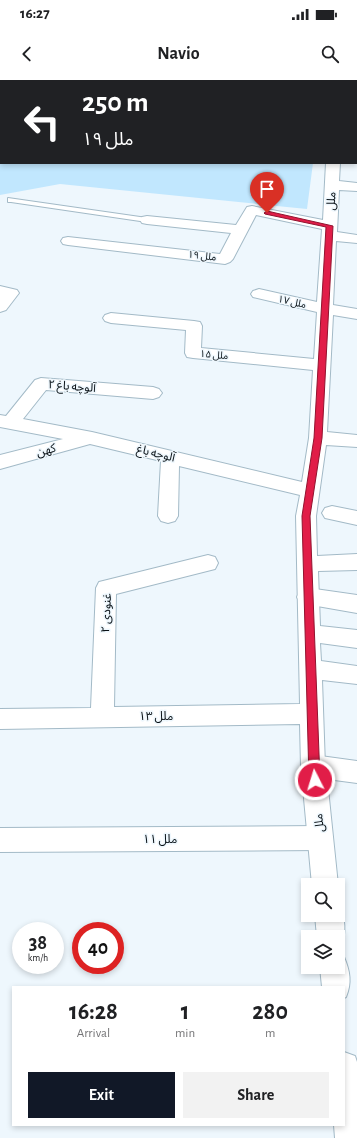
<!DOCTYPE html>
<meta charset="utf-8">
<style>
body{margin:0;font-family:"Alegreya Sans","Noto Sans Arabic",sans-serif;background:#f2f2f2;color:#202124;height:100vh;display:flex;flex-direction:column;font-size:15px;white-space:nowrap}
*{box-sizing:border-box;margin:0}
p{font-size:13px;color:#757577}
.icon{flex:none;width:22px;height:22px;fill:none;stroke:currentColor;stroke-width:2;stroke-linecap:round;stroke-linejoin:round}
.map{position:relative;flex:1;overflow:hidden}
.drawer{position:absolute;left:12px;top:906px;width:333px;height:140px;display:flex;flex-direction:column;background:#fff;border-radius:0px;box-shadow:0 2px 6px #0003}
.drawer>*{flex:none}
.banner{position:absolute;left:0px;top:0px;width:357px;height:84px;box-shadow:0 2px 6px #0003;background:#202124;color:#fff;overflow:hidden}
.fabs{position:absolute;left:301px;top:798px;display:grid;gap:8px}
.fabs a{display:grid;place-items:center;width:44px;height:44px;border-radius:0px;background:#fff;box-shadow:0 2px 6px #0003;font-size:20px}
.speed{position:absolute;left:12px;top:842px;display:flex;gap:8px;font-size:20px;font-weight:700;text-align:center}
.speed>*{display:grid;place-content:center;width:52px;height:52px;border-radius:50%;background:#fff;box-shadow:0 2px 6px #0003;line-height:1}
.speed small{font-size:10px;font-weight:400}
.speed .limit{border:6px solid #d22;background:#fff;color:#111}
.pin{position:absolute;display:grid;place-items:center;width:34px;height:34px;color:#fff;margin:-41px -17px;border-radius:50% 50% 50% 0;rotate:-45deg;box-shadow:0 0 4px #0007}
.pin .icon{rotate:45deg}
.me{position:absolute;width:44px;margin:-22px;rotate:355deg;stroke-linejoin:round;filter:drop-shadow(0 0 3px #0008)}
.turn{display:flex;align-items:center;gap:14px;height:84px;padding:0 16px;font-size:18px}
.turn .icon{width:52px;height:52px;stroke-width:2.5}
.turn b{display:block;font-size:28px;line-height:34px}
.eta{display:flex;justify-content:space-evenly;align-items:center;height:68px;text-align:center}
.eta b{font-size:24px;font-weight:700;line-height:28px}
.button{display:flex;gap:8px;margin-top:auto;padding:8px 16px}
.button a{flex:1;height:46px;border-radius:0px;background:#111827;color:#fff;font-size:16px;font-weight:700;line-height:46px;text-align:center}
.button a+a{background:#f2f2f2;color:#202124}
.status{display:flex;justify-content:space-between;align-items:center;height:28px;padding:0 20px;background:#fff;direction:ltr}
.status svg{height:11px;fill:currentColor}
header{display:flex;justify-content:space-between;align-items:center;height:52px;padding:0 16px;background:#fff;font-size:18px;font-weight:700}
.map>svg:first-child{display:block}
.green{fill:#c1e7fe}
.lines{fill:none;stroke-linecap:round;stroke-linejoin:round}
.lane-casing{stroke:#a3bac7;stroke-width:2}
.street-casing{stroke:#a3bac7;stroke-width:2}
.secondary-casing{stroke:#a3bac7;stroke-width:2}
.lane{fill:#fff;fill-rule:evenodd}
.street{fill:#fff;fill-rule:evenodd}
.secondary{fill:#fff;fill-rule:evenodd}
.route{fill:#e11d48;stroke:#92132f}
.labels{text-anchor:middle;dominant-baseline:central;stroke-width:3;stroke-linejoin:round;paint-order:stroke}
.far-street-label{font-size:10px;fill:#081015;stroke:#eef7fd}
.street-label{font-size:12px;fill:#081015;stroke:#eef7fd}
</style>
<div class="status"><b>16:27</b><svg viewBox="0 0 49 12"><path d="M0 12V9h3v3zM5 12V6h3v6zM10 12V3h3v9zM15 12V0h3v12zM26 1h20v11H26zM47 4h2v5h-2z"/></svg></div>
<header><svg class="icon" aria-label="back" viewBox="0 0 24 24"><path d="M15 5l-7 7 7 7"/></svg>Navio<svg class="icon" aria-label="search" viewBox="0 0 24 24"><circle cx="10" cy="10" r="6"/><path d="M15 15l6 6"/></svg></header>
<div class="map">
<svg width="357" height="1058" viewBox="0 0 357 1058">
<rect width="100%" height="100%" fill="#eef7fd"/>
<g class="green">
<path d="M71,0H324L71,1Z"/>
<path d="M0,17L1,83H313L307,129L60,104L0,115Z"/>
</g>
<g class="lines">
<g class="lane-casing">
<path id="lane" d="M8,118L147,138L151,140L147,142L11,122H8Z"/>
</g>
<g class="street-casing">
<g id="street">
<path d="M0,0H6V1H1L0,6Z"/>
<rect x="338" y="0" width="12" height="1"/>
<rect x="356" y="31" width="1" height="8"/>
<rect x="356" y="56" width="1" height="8"/>
<path d="M326,83H340L339,101L357,103V111L339,110L337,152L357,155V163L336,161L333,225L357,229V239L333,235L327,352L357,355V367L326,365L316,436L317,476L357,474V490L318,491L320,546L357,550V568L320,563L321,581L357,586V604L322,600L325,686L321,694L313,697L305,694L301,686L300,644L0,649V629L91,628L96,508L99,502L208,475L215,477L218,483L215,489L116,514L114,627L300,624L296,436L300,415L179,386L178,436L175,441L168,443L161,441L158,436L161,381L90,364L0,389V375L63,359L0,347V335L6,336L35,300L41,298L153,307L159,309L162,313L159,317L153,319L46,310L23,339L92,352L302,402L309,358L313,290L193,278L187,277L185,273L186,250L111,243L105,241L103,238L105,235L111,233L194,241L200,242L202,246L201,268L314,279L317,232L253,217L251,214L253,211L259,209L317,222L322,149L256,135L233,179L230,182L225,184L68,165L63,164L61,161L63,158L68,157L220,174L231,153L147,144L142,143L140,140L142,137L147,136L236,145L247,127L252,126L323,140Z"/>
<path d="M0,206L17,210L19,213L6,230L0,232Z"/>
<path d="M332,426L357,431V445L325,438L322,433L325,428Z"/>
<path d="M321,746L330,750L333,758L330,766L321,770L0,772V748Z"/>
</g>
</g>
<g class="secondary-casing">
<g id="secondary">
<path d="M308,508L357,515V533L300,523L297,517L300,511Z"/>
<path d="M313,675L357,681V703L327,699L338,805V806L312,805L301,686L304,678Z"/>
<path d="M338,825C346,837 346,854 341,867L338,868V857H317L315,835H338Z"/>
<path d="M338,875L344,877C350,891 352,903 346,917L344,918V907H322L320,887H338Z"/>
<path d="M344,972L355,976L357,982V1058H335L334,1045H344Z"/>
</g>
</g>
<use href="#lane" class="lane"/>
<use href="#street" class="street"/>
<use href="#secondary" class="secondary"/>
</g>
<path class="route" d="M267,131L333,146L322,358L310,436L320,700L318,704L315,705L311,704L309,700L302,436L314,358L326,147L265,134L264,133Z"/>
<g class="labels">
<g class="far-street-label">
<text transform="translate(202 176) rotate(7)">ملل ۱۹</text>
<text transform="translate(292 222) rotate(13)">ملل ۱۷</text>
<text transform="translate(214 275) rotate(5)">ملل ۱۵</text>
</g>
<g class="street-label">
<text transform="translate(331 121) rotate(-87)">ملل</text>
<text transform="translate(72 306) rotate(5)">۲ آلوچه باغ</text>
<text transform="translate(46 370) rotate(-15)">کهن</text>
<text transform="translate(156 373) rotate(14)">آلوچه باغ</text>
<text transform="translate(106 533) rotate(-87)">۲ غنودی</text>
<text x="156" y="636">ملل ۱۳</text>
<text transform="translate(319 743) rotate(-96)">ملل</text>
<text x="160" y="759">۱۱ ملل</text>
</g>
</g>
</svg>
<div class="fabs">
<a><svg class="icon" aria-label="search" viewBox="0 0 24 24"><circle cx="10" cy="10" r="6"/><path d="M15 15l6 6"/></svg></a>
<a><svg class="icon" aria-label="layers" viewBox="0 0 24 24"><path d="M12 4l9 5-9 5-9-5zM3 14l9 5 9-5"/></svg></a>
</div>
<div class="speed"><div>38<small>km/h</small></div><div class="limit">40</div></div>
<div class="pin" style="left:267px;top:133px;background:#d93025"><svg class="icon" aria-label="arrive" viewBox="0 0 24 24"><path d="M6 21V4h12l-3 4 3 4H6"/></svg></div>
<svg class="me" style="left:315px;top:700px" viewBox="-20 -20 40 40"><circle r="17" fill="#e11d48" stroke="#fff" stroke-width="3"/><path d="M0-11L8 9 0 5-8 9z" fill="#fff"/></svg>
<div class="banner">
<div class="turn"><svg class="icon" aria-label="left" viewBox="0 0 24 24"><path d="M17 20v-9H6M10 6l-5 5 5 5"/></svg><div><b>250 m</b>ملل ۱۹</div></div>
</div>
<section class="drawer">
<div class="eta">
<div><b>16:28</b><p>Arrival</p></div>
<div><b>1</b><p>min</p></div>
<div><b>280</b><p>m</p></div>
</div>
<div class="button"><a>Exit</a><a>Share</a></div>
</section>
</div>
